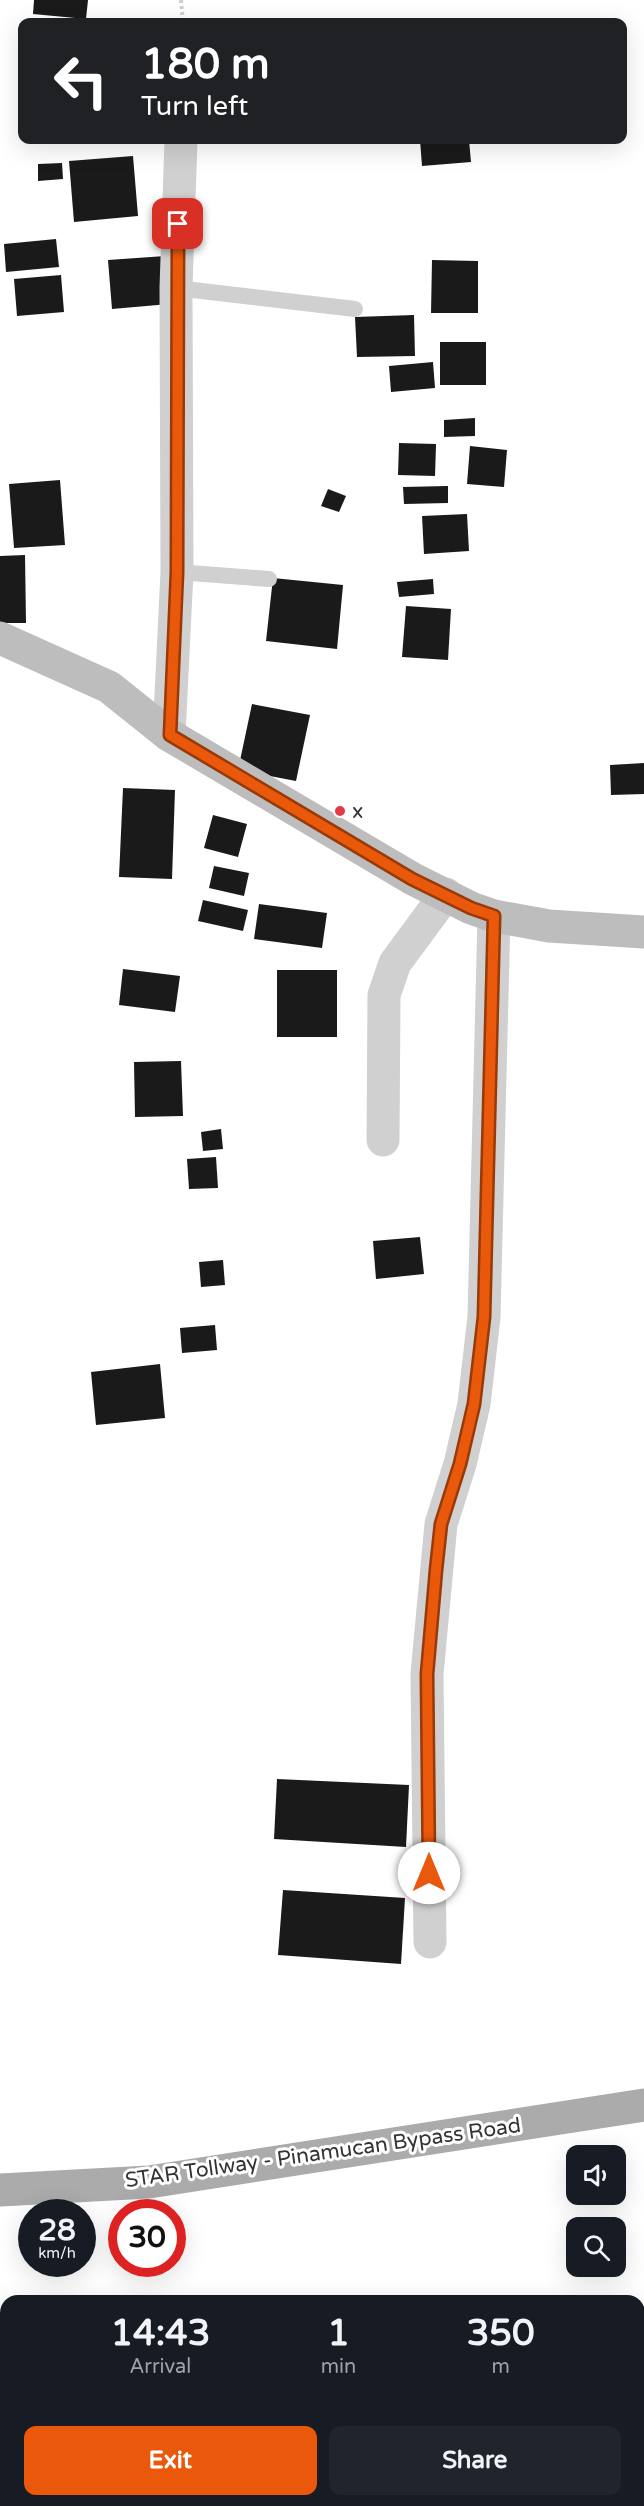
<!DOCTYPE html>
<style>
body{margin:0;font-family:"Varela Round",sans-serif;background:#20242c;color:#f1f3f6;height:100vh;display:flex;flex-direction:column;font-size:22px;white-space:nowrap}
*{box-sizing:border-box;margin:0}
p{font-size:20px;color:#9ea1a6}
.icon{flex:none;width:33px;height:33px;fill:none;stroke:currentColor;stroke-width:2;stroke-linecap:round;stroke-linejoin:round}
.map{position:relative;flex:1;overflow:hidden}
.sheet{position:absolute;left:0px;top:2295px;width:645px;height:212px;display:flex;flex-direction:column;background:#171b24;border-radius:18px 18px 0 0;box-shadow:0 6px 24px #0002}
.sheet>*{flex:none}
.hud{position:absolute;left:18px;top:18px;width:609px;height:126px;border-radius:12px;box-shadow:0 6px 24px #0002;background:#202124;color:#fff;overflow:hidden}
.controls{position:absolute;left:566px;top:2145px;display:grid;gap:12px}
.controls a{display:grid;place-items:center;width:60px;height:60px;border-radius:12px;background:#171b24;box-shadow:0 6px 24px #0002;font-size:30px}
.speed{position:absolute;left:18px;top:2199px;display:flex;gap:12px;font-size:30px;font-weight:700;text-align:center}
.speed>*{display:grid;place-content:center;width:78px;height:78px;border-radius:50%;background:#171b24;box-shadow:0 6px 24px #0002;line-height:1}
.speed small{font-size:15px;font-weight:400}
.speed .limit{border:9px solid #d22;background:#fff;color:#111}
.pin{position:absolute;display:grid;place-items:center;width:51px;height:51px;color:#fff;margin:-26px;border-radius:12px;box-shadow:0 3px 9px #0006}
.me{position:absolute;width:66px;margin:-33px;rotate:0deg;stroke-linejoin:round;filter:drop-shadow(0 0 4px #0008)}
.turn{display:flex;align-items:center;gap:21px;height:126px;padding:0 24px;font-size:27px}
.turn .icon{width:78px;height:78px;stroke-width:2.5}
.turn b{display:block;font-size:42px;line-height:51px}
.eta{display:flex;justify-content:space-evenly;align-items:center;height:102px;text-align:center}
.eta b{font-size:36px;font-weight:700;line-height:42px}
.primary-button{display:flex;gap:12px;margin-top:auto;padding:12px 24px}
.primary-button a{flex:1;height:69px;border-radius:12px;background:#ea580c;color:#fff;font-size:24px;font-weight:700;line-height:69px;text-align:center}
.primary-button a+a{background:#20242c;color:#f1f3f6}
.map>svg:first-child{display:block}
.building{fill:#1a1a1a}
.lines{fill:none;stroke-linecap:round;stroke-linejoin:round}
.path{stroke:#cdcdcd;stroke-width:4;stroke-dasharray:3 3;stroke-linecap:butt}
.lane{stroke:#d0d0d0;stroke-width:16}
.street{stroke:#d0d0d0;stroke-width:33}
.secondary{stroke:#bdbdbd;stroke-width:33}
.primary{stroke:#ababab;stroke-width:33}
.route-casing{stroke:#983908;stroke-width:15}
.route{stroke:#ea580c;stroke-width:10}
.poi-dot{fill:#e63946;stroke:#fff;stroke-width:2}
.labels{text-anchor:middle;dominant-baseline:central;stroke-width:6;stroke-linejoin:round;paint-order:stroke}
.poi-label{font-size:21px;fill:#333;stroke:#fff;text-anchor:start}
.street-label{font-size:21px;fill:#333;stroke:#fff}
</style>
<div class="map">
<svg width="644" height="2506" viewBox="0 0 644 2506">
<rect width="100%" height="100%" fill="#fff"/>
<g class="building">
<path d="M34,0H88L86,19L33,14Z"/>
<path d="M369,18V22H298L297,21Z"/>
<path d="M420,140H469L471,162L422,166Z"/>
<path d="M133,156L138,216L74,222L69,161Z"/>
<path d="M62,163L63,179L38,181V164Z"/>
<path d="M56,239L59,267L6,272L4,244Z"/>
<path d="M165,256L169,304L112,309L108,260Z"/>
<path d="M432,260L478,261V313H431Z"/>
<path d="M61,275L64,312L17,316L14,279Z"/>
<path d="M414,315L415,356L357,357L355,317Z"/>
<rect x="440" y="342" width="46" height="43"/>
<path d="M433,362L435,388L391,392L389,366Z"/>
<path d="M475,418V436L444,437V420Z"/>
<path d="M399,443L436,444L435,476L398,475Z"/>
<path d="M470,446L507,450L504,487L467,484Z"/>
<path d="M60,480L65,545L14,548L9,484Z"/>
<path d="M448,486V503L404,504L403,487Z"/>
<path d="M328,489L346,496L339,512L321,506Z"/>
<path d="M467,514L469,551L424,554L422,516Z"/>
<path d="M25,555L26,623H0V556Z"/>
<path d="M273,578L343,585L337,649L266,641Z"/>
<path d="M433,579L434,594L399,597L397,582Z"/>
<path d="M406,606L451,609L448,660L402,657Z"/>
<path d="M252,704L310,715L296,781L238,770Z"/>
<path d="M644,763V794L611,795L610,765Z"/>
<path d="M123,788L175,790L172,879L119,877Z"/>
<path d="M213,815L247,824L238,857L204,848Z"/>
<path d="M214,866L249,873L244,896L209,888Z"/>
<path d="M203,900L248,910L243,931L198,921Z"/>
<path d="M259,904L327,913L322,948L254,939Z"/>
<path d="M123,969L180,976L175,1012L119,1005Z"/>
<rect x="277" y="970" width="60" height="67"/>
<path d="M181,1061L183,1116L135,1117L134,1062Z"/>
<path d="M221,1129L223,1149L203,1151L201,1132Z"/>
<path d="M216,1157L218,1188L189,1189L187,1159Z"/>
<path d="M420,1237L424,1274L376,1279L373,1241Z"/>
<path d="M223,1260L225,1285L201,1287L199,1262Z"/>
<path d="M215,1325L217,1350L182,1353L180,1328Z"/>
<path d="M160,1364L165,1418L96,1425L91,1372Z"/>
<path d="M277,1779L409,1785L406,1847L274,1839Z"/>
<path d="M283,1890L405,1898L401,1964L278,1955Z"/>
</g>
<g class="lines">
<path class="path" d="M181,0L183,22"/>
<g class="lane">
<path d="M176,288L355,309"/>
<path d="M177,572L269,579"/>
</g>
<g class="street">
<path d="M169,735L177,572L176,288L181,140"/>
<path d="M383,1140L384,995L395,963L446,894"/>
<path d="M430,1942L427,1674L441,1524L460,1464L474,1404L484,1317L494,916"/>
</g>
<path class="secondary" d="M0,638L109,687L169,735L413,879L471,908L494,916L549,926L644,932"/>
<path class="primary" d="M0,2190L149,2182L644,2105"/>
</g>
<g class="lines">
<g class="route-casing">
<path id="route" d="M178,224L177,572L170,735L412,879L471,908L494,916L484,1317L474,1404L460,1464L441,1524L436,1570L427,1674L429,1873"/>
</g>
<use href="#route" class="route"/>
</g>
<circle class="poi-dot" cx="340" cy="811" r="6"/>
<g class="labels">
<g class="poi-label">
<text x="352" y="811">x</text>
</g>
<g class="street-label">
<text transform="translate(323 2153) rotate(-8)">STAR Tollway - Pinamucan Bypass Road</text>
</g>
</g>
</svg>
<div class="controls">
<a><svg class="icon" aria-label="sound" viewBox="0 0 24 24"><path d="M4 9h4l5-4v14l-5-4H4zM17 9q2 3 0 6"/></svg></a>
<a><svg class="icon" aria-label="search" viewBox="0 0 24 24"><circle cx="10" cy="10" r="6"/><path d="M15 15l6 6"/></svg></a>
</div>
<div class="speed"><div>28<small>km/h</small></div><div class="limit">30</div></div>
<div class="pin" style="left:178px;top:224px;background:#d93025"><svg class="icon" aria-label="arrive" viewBox="0 0 24 24"><path d="M6 21V4h12l-3 4 3 4H6"/></svg></div>
<svg class="me" style="left:429px;top:1873px" viewBox="-20 -20 40 40"><circle r="19" fill="#fff"/><path d="M0-13L10 11 0 6-10 11z" fill="#ea580c"/></svg>
<div class="hud">
<div class="turn"><svg class="icon" aria-label="left" viewBox="0 0 24 24"><path d="M17 20v-9H6M10 6l-5 5 5 5"/></svg><div><b>180 m</b>Turn left</div></div>
</div>
<section class="sheet">
<div class="eta">
<div><b>14:43</b><p>Arrival</p></div>
<div><b>1</b><p>min</p></div>
<div><b>350</b><p>m</p></div>
</div>
<div class="primary-button"><a>Exit</a><a>Share</a></div>
</section>
</div>
